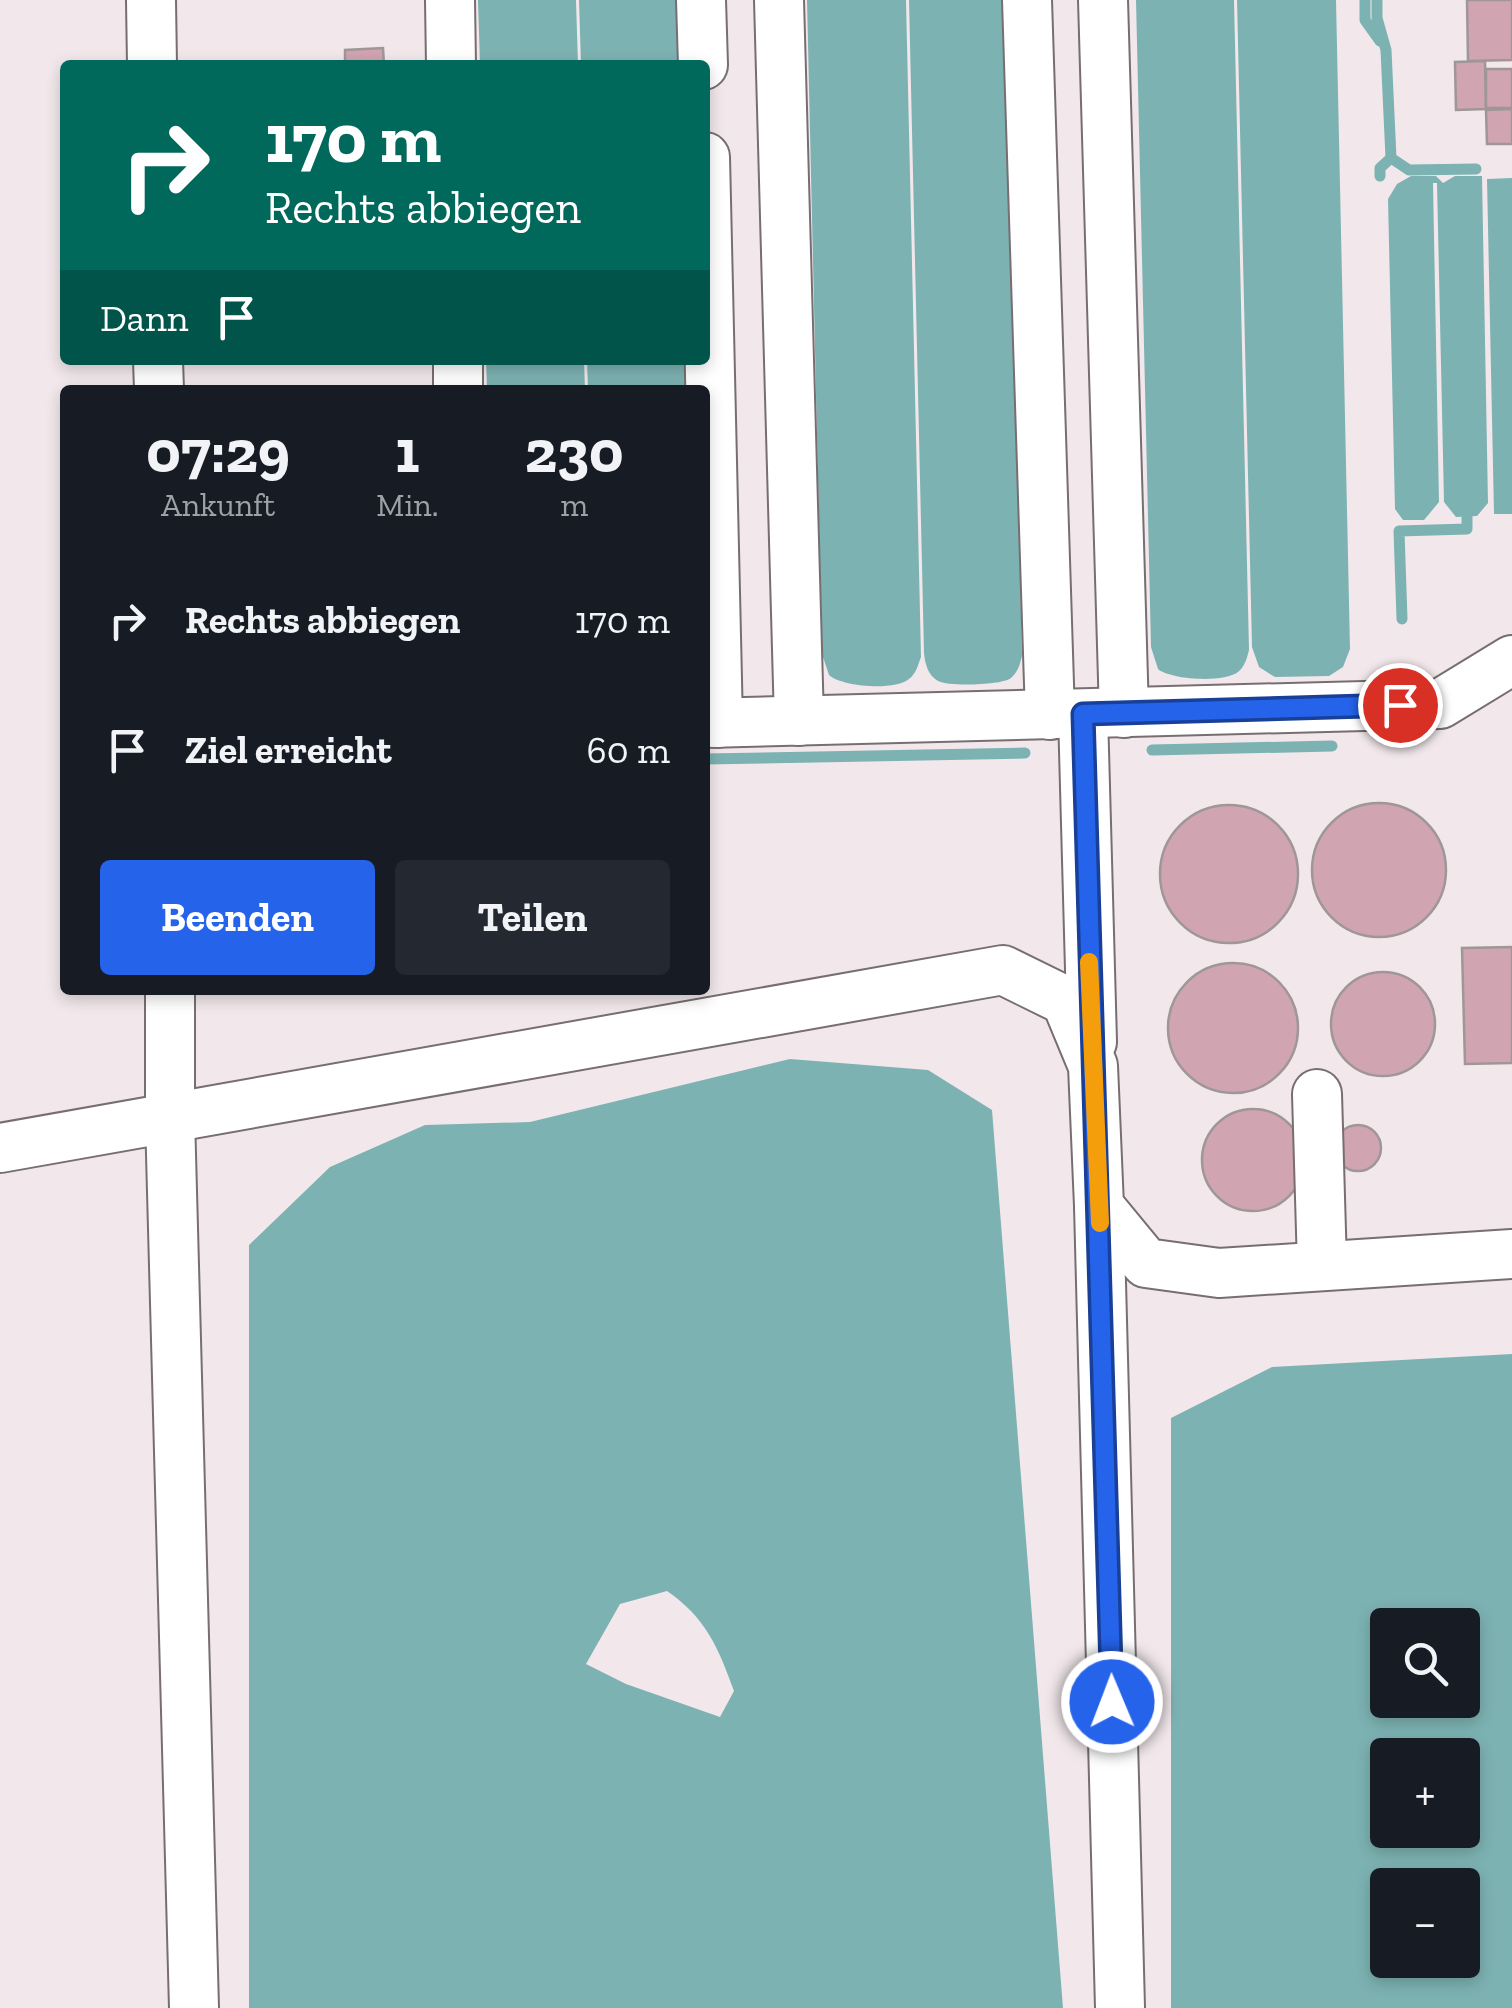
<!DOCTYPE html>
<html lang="de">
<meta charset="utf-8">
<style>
body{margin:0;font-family:"Zilla Slab",serif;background:#242831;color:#f1f3f6;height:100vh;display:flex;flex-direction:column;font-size:38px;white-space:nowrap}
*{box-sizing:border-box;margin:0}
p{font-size:32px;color:#9ea1a6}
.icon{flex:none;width:55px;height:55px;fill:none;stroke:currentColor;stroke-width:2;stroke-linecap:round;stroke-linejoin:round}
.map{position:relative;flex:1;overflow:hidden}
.side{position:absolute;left:60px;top:385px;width:650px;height:610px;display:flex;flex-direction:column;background:#171b24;border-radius:10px;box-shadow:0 5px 15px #0003}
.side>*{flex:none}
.banner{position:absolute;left:60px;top:60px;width:650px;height:305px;border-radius:10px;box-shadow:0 5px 15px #0003;background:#00695c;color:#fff;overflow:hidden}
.buttons{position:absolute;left:1370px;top:1608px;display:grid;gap:20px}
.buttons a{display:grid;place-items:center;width:110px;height:110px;border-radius:10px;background:#171b24;box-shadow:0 5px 15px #0003;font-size:50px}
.pin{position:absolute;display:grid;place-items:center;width:85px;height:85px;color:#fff;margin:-42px;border:5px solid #fff;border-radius:50%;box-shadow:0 2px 10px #0007}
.me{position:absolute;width:110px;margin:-55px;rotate:359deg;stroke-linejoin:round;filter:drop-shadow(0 0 8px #0008)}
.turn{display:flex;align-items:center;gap:35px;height:210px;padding:0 40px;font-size:45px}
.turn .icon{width:130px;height:130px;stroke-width:2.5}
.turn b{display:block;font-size:70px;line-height:85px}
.then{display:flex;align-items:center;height:95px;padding:0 40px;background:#0003;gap:20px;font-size:38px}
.eta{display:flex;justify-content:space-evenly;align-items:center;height:170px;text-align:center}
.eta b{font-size:60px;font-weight:700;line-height:70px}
.cta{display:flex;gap:20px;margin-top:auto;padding:20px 40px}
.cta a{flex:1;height:115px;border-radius:10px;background:#2563eb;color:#fff;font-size:40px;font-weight:700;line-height:115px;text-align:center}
.cta a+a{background:#242831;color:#f1f3f6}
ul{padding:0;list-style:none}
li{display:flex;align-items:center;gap:30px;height:130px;padding:0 40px}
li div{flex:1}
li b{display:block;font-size:38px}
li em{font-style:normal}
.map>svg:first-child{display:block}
.water{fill:#7db2b2;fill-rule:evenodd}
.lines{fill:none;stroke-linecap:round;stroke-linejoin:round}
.stream{stroke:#7db2b2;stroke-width:11}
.building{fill:#d0a4b1;stroke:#9f9698;stroke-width:2.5}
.minor-casing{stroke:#776e71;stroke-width:52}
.minor{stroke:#fff;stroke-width:48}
.route-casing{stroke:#184099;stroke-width:25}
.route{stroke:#2563eb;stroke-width:18}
.slow{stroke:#f59e0b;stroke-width:18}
</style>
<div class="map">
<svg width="1512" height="2008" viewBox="0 0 1512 2008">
<rect width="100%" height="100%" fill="#f2e8eb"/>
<g class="water">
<path d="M478,0H576L578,65H480Z"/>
<path d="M579,0H677L679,65H581Z"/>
<path d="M807,0H906L921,657C918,665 916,674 909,679C895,691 842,687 829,675L822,654Z"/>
<path d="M909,0H1007L1022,656C1020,664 1018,672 1011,678C1003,685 949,687 938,681C928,675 925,664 924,653Z"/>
<path d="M1136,0H1234L1249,650C1247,658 1245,666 1238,672C1224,683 1171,680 1158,669L1151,647Z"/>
<path d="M1237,0H1336L1350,649L1343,667L1329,676L1275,677L1259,667L1252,647Z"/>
<path d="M1411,176H1436L1443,183L1455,176H1482L1488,503L1477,516L1456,517L1444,502L1437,183H1433L1439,502L1424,520H1403L1395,509L1388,199L1397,184Z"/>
<path d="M1512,178V514H1494L1487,179Z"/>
<path d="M486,360H584L585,390H487Z"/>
<path d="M587,360H686V390H588Z"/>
<path d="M790,1059L928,1070L992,1110L1063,2008H249V1245L330,1167L425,1125L530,1122ZM667,1591C706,1618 718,1647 734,1691L720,1717L626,1684L586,1664L620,1604Z"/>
<path d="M1512,1354V2008H1171V1418L1272,1367ZM1388,1625H1462V1700H1388ZM1388,1755H1462V1830H1388ZM1388,1885H1462V1960H1388Z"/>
</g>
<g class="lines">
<g class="stream">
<path d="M1365,0V20L1380,41"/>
<path d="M1377,0V18L1386,50L1391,158L1409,170L1476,169"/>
<path d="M1380,176V168L1391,158"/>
<path d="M1402,619L1399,531L1467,529V517"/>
<path d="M1152,750L1332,746"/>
<path d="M705,759L1025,753"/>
</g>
</g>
<g class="building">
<path d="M1467,0H1512V60L1468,61Z"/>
<path d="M383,48L384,65H345V50Z"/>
<path d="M1485,61L1486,109L1456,110L1455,62Z"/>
<rect x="1486" y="69" width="26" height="39"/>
<path d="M1512,109V144H1487L1486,110Z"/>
<circle cx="1379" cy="870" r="67"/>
<circle cx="1229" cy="874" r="69"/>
<path d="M1512,947V1063L1465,1064L1462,948Z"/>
<circle cx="1233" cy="1028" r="65"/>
<circle cx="1383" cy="1024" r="52"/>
<circle cx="1253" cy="1160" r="51"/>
<circle cx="1358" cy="1148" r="23"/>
</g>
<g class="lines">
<g class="minor-casing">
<g id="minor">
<path d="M151,0L152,65"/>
<path d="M450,0L451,65"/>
<path d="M701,0L703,65"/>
<path d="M779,0L799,721"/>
<path d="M1027,0L1050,715"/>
<path d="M1103,0L1124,713"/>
<path d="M705,157L718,723"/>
<path d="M158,360L159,390"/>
<path d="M458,360V390"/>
<path d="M1083,714L1092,1042"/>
<path d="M705,723L1440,704L1512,660"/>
<path d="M170,990V1117L194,2008"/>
<path d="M1317,1094L1322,1266"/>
<path d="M0,1148L1003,970L1066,1001L1093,1066L1099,1206L1146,1263L1219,1273L1512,1254"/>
<path d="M1099,1206L1120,2008"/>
</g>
</g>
<use href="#minor" class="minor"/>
</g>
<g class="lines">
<g class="route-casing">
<path id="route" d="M1112,1702L1083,714L1400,705"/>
</g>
<use href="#route" class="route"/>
<path class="slow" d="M1089,962L1100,1223"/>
</g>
</svg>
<div class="buttons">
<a><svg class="icon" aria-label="search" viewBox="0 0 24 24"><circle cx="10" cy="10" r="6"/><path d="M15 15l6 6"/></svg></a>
<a>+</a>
<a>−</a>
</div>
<div class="pin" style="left:1400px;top:705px;background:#d93025"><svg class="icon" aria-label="arrive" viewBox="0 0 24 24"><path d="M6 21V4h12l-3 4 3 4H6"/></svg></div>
<svg class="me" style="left:1112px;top:1702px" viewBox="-20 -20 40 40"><circle r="17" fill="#2563eb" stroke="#fff" stroke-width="3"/><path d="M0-11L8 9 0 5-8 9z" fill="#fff"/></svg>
<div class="banner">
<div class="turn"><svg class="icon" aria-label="right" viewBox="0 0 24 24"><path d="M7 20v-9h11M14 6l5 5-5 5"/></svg><div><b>170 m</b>Rechts abbiegen</div></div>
<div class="then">Dann<svg class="icon" aria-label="arrive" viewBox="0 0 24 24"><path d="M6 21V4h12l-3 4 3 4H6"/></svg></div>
</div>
<section class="side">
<div class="eta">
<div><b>07:29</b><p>Ankunft</p></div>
<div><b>1</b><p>Min.</p></div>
<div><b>230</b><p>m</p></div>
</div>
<ul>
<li><svg class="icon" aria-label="right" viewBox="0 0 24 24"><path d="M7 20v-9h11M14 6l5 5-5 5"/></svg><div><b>Rechts abbiegen</b></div><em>170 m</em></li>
<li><svg class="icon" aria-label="arrive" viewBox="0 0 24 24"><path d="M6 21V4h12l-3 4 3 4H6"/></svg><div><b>Ziel erreicht</b></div><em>60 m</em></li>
</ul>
<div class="cta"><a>Beenden</a><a>Teilen</a></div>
</section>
</div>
